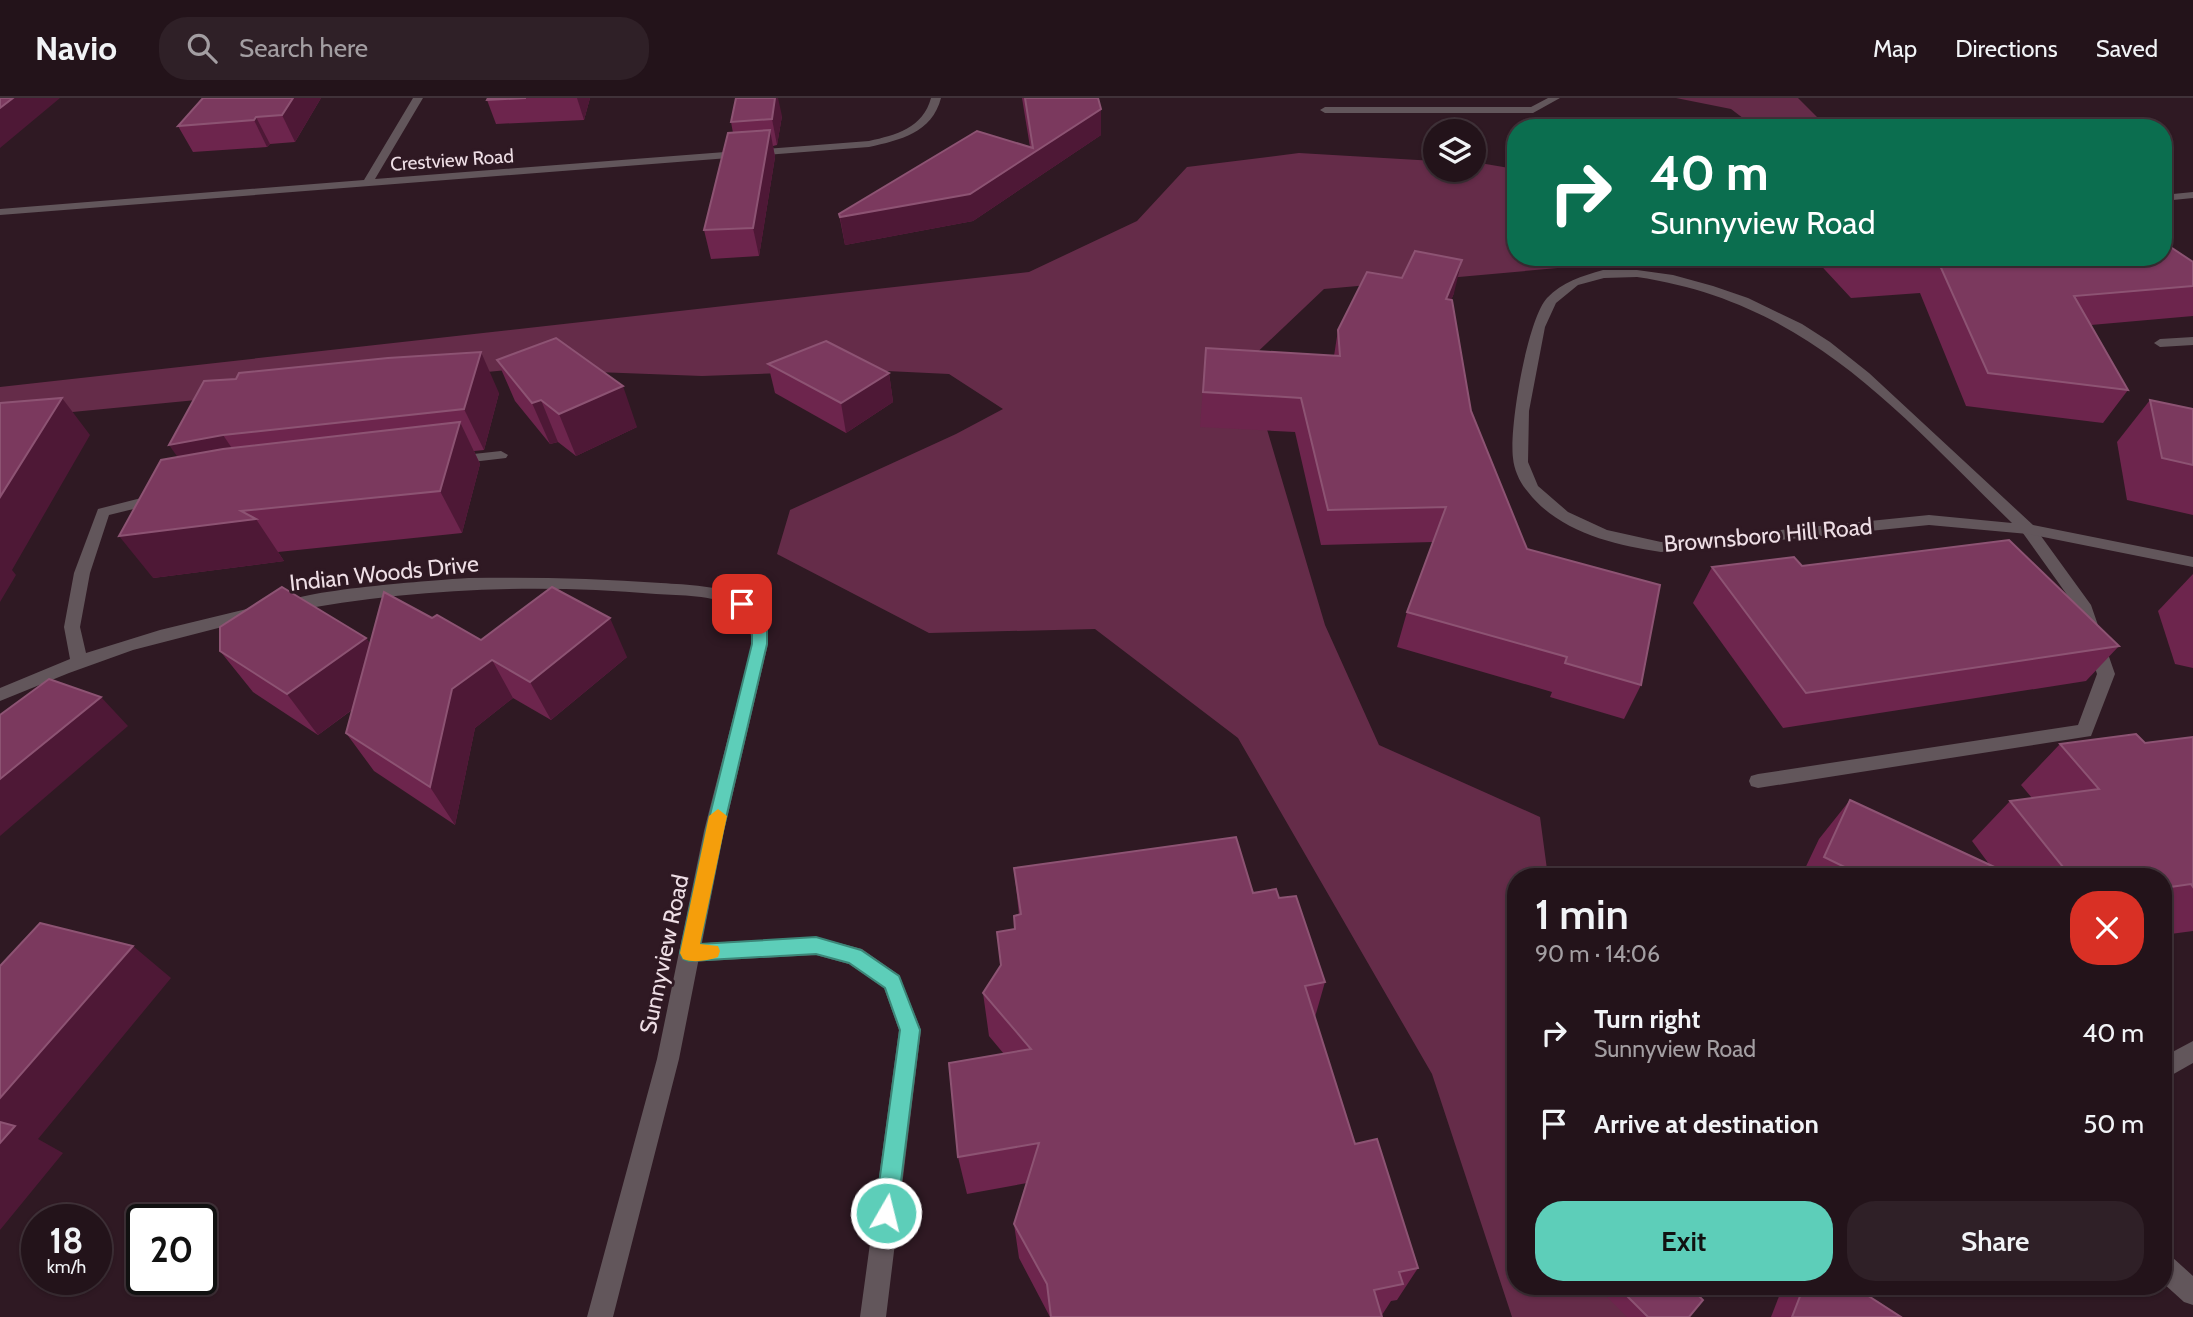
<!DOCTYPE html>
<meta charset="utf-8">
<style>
body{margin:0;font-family:Cabin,sans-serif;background:#2f2027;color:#f1f3f6;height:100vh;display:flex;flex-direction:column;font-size:26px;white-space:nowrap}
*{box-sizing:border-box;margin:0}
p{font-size:23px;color:#a39ea2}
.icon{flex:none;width:38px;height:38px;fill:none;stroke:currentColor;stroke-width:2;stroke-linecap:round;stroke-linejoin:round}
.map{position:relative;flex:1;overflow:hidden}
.side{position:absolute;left:1507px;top:770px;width:665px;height:427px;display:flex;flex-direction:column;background:#23131a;border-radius:28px;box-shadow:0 2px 5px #0004,0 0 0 2px #403239}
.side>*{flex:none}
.top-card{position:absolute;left:1507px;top:21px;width:665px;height:147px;border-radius:28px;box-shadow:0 2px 5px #0004,0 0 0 2px #403239;background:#0b6e4f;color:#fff;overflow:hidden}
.buttons{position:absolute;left:1423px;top:21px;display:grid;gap:14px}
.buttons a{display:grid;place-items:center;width:63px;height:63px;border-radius:50%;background:#23131a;box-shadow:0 2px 5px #0004,0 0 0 2px #403239;font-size:35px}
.speed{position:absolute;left:21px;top:1106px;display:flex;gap:14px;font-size:35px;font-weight:700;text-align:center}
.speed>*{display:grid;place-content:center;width:91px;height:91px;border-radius:50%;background:#23131a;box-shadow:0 2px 5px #0004,0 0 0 2px #403239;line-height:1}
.speed small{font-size:18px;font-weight:400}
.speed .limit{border:4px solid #111;border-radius:10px;background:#fff;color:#111}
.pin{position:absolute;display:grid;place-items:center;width:60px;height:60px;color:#fff;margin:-30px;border-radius:14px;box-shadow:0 4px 10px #0006}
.me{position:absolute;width:77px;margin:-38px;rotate:8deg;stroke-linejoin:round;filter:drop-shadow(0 0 5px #0008)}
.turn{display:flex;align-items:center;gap:24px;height:147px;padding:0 28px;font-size:32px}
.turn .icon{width:91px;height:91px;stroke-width:2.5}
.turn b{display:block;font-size:49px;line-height:60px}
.round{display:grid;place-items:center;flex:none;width:74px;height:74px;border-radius:28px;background:#2f2027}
.summary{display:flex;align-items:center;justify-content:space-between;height:119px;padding:0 28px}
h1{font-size:42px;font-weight:600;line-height:52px}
.action{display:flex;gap:14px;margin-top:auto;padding:14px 28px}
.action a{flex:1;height:80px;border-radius:28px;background:#5dceb9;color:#111;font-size:28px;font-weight:600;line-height:80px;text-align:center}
.action a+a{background:#2f2027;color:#f1f3f6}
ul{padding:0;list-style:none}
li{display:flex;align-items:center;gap:21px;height:91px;padding:0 28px}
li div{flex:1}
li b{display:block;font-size:26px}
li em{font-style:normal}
header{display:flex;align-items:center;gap:42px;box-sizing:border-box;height:98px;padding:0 35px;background:#23131a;border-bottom:2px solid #403239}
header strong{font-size:33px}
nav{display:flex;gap:38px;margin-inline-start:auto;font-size:24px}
.search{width:490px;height:63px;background:#2f2027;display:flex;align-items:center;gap:18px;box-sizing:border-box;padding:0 24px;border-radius:28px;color:#a39ea2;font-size:26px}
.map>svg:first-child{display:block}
.green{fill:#652c49}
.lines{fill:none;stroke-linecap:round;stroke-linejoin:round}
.service{fill:#62565b;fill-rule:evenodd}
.minor{fill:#62565b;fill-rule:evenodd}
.wall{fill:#6d254d}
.shaded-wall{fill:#4e1836}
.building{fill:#7b395e;stroke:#8d5373;stroke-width:2}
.route{fill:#5dceb9;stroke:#3c8678;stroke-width:2}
.slow{fill:#f59e0b}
.labels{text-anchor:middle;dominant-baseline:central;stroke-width:6;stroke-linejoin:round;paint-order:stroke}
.far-street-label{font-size:19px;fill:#eedee5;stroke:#2f1923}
.street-label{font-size:23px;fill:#eedee5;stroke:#2f1923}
</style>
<header>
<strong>Navio</strong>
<div class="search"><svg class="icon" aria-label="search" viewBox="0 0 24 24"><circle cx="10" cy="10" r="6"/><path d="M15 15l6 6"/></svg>Search here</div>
<nav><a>Map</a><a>Directions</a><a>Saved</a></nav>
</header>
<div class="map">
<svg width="2193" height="1219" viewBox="0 0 2193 1219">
<rect width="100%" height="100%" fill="#2f1923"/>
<g class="green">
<path d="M1676,0H1798L1828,30H1756L1731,11Z"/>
<path d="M1299,55L1435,63V72H1474V64L1515,71L1516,159H1681L1324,191L1247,264L1325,527L1379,647L1540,719L1548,779H1516V1188H1629L1636,1219H1512L1432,976L1238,640L1095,531L929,535L777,456L790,412L956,336L1003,311L949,276L866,272L702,278L517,271L0,321V289L1029,174L1137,123L1187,69Z"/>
</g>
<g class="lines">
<g class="service">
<path d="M1548,0H1560L1533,15H1325L1320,12L1325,9H1531Z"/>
<path d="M2028,426L2033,427L2091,507L2115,576L2091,638L1758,690L1751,688L1749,683L1751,678L1758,676L2078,627L2097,576L2075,508L2020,431Z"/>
<path d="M816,839L862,851L899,877L921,932L886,1219H860L899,932L884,890L849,866L816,857L689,864L682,861L679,855L682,849L689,846Z"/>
</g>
<g class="minor">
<path d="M413,0H423L375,81L869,43C896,37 923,30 931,0H941C932,35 900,42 869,49L0,117V111L364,82Z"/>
<path d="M2193,94V100L2163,103V97Z"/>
<path d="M1603,172H1637L1673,177L1713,188L1748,200L1802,226L1830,244L1869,275L2033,427L2193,459V469L2028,436L1929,427L1661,454C1614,447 1559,434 1528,394C1520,385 1514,372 1513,360C1509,330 1527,222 1547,200C1562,184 1582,178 1603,172ZM1637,179C1807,204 1896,312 2012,425L1929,417L1661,444L1607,432L1568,414L1538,388L1528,364L1529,313L1545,229L1556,205L1578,187L1604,180Z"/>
<path d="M2193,239V247L2160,249L2154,245L2160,241Z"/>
<path d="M501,353L508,357L506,360L455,366L448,362L455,358Z"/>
<path d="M157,396L162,398V404L109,417L90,475L80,529L86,555L160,532L259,508L267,514L265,518L133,552L69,575L0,603V590L70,561L64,529L74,475L98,411Z"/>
<path d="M468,480C533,479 596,480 661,485C688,487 719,487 744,500C760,509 767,529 768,546L724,733L679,961L613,1219H587L657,961L704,733L752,546C751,532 747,517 734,509C712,496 681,498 656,496C532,485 409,491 286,514L278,508C290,492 440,482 468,480Z"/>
<path d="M2193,943V965L2163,982V959Z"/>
<path d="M2163,1156L2172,1159L2193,1178V1207L2184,1204L2163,1185Z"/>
</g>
</g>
<g class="wall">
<path d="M321,0L295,44L270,46L267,49L193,54L178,28Z"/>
<path d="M488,0H590L584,22L496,26L487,2Z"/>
<path d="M1022,0H1098L1101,11V37L973,123L845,147L839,116L1030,49Z"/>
<path d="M782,18L777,47L773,48L775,59L759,158L711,161L704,132L733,35L731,24Z"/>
<path d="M1813,159H2163L2193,164V218L2091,227L2128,292L2103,325L1966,308L1920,195L1851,200Z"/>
<path d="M1454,195L1451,202L1471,313L1527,451L1641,587L1624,621L1550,599L1552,594L1397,549L1407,514L1433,444L1321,447L1295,334L1200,329L1206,250L1334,258L1338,232Z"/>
<path d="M497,262L637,329L576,358L558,344L550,346L515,303Z"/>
<path d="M768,266L889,275L893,304L846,335L775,295Z"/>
<path d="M204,283L499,295L484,352L474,353L480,366L462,435L278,454L284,463L153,480L178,359Z"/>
<path d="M2150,302L2193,311V417L2127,402L2117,344Z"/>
<path d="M1802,468L2119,548L2086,583L1783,630L1693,505L1712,469Z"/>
<path d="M2193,476V570L2175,566L2158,513Z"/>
<path d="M432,520L481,542L627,559L551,622L513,600L475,630L455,727L374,673L346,635L352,612L318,637L253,594L220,553L366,540L370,546Z"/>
<path d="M2193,639V833L2163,837V779H1801L1819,741L1850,702L1989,766L1972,743L2010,703L2032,700L2021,687L2060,646L2145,645Z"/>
<path d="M1014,770L1253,795L1279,800L1325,884L1315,919L1355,1046L1418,1170L1397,1202L1391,1203L1382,1217V1219H1050L1019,1160L1014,1126L1027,1085L967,1096L958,1059L1004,956L989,938L983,895L1001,868L997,834L1015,831L1019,817Z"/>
<path d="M1596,1188H1689V1219H1627Z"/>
<path d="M1783,1188H1853L1901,1219H1771Z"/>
</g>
<g class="shaded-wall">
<path d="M13,0H60L0,50V10Z"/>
<path d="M293,0H321L295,44L282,17Z"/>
<path d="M577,0H590L584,22Z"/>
<path d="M775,0H778L782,18L777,47L772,21Z"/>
<path d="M1101,11V37L973,123L845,147L840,119L970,96Z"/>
<path d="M256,19L270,46L267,49L254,22Z"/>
<path d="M770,32L775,59L759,158L753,130Z"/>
<path d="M1462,162L1454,195L1438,235L1446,201Z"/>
<path d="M481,254L499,295L484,352L464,311Z"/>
<path d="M889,275L893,304L846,335L841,305Z"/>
<path d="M623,288L637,329L576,358L559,316Z"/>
<path d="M62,300L90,337L12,472L16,477L0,504V399Z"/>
<path d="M541,302L558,344L550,346L532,305Z"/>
<path d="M460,324L480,366L462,435L440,393Z"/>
<path d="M223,337L251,378L199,389L169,347Z"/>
<path d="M256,421L284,463L153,480L119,438Z"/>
<path d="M610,520L627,559L551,622L530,584Z"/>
<path d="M366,540L393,581L318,637L287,596Z"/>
<path d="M492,562L513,600L475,630L455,727L430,689L452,591Z"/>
<path d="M101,599L128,628L0,738V681Z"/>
<path d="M133,848L171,880L38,1041L63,1055L0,1132V1000Z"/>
</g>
<g class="building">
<path d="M0,0H13L0,10Z"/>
<path d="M203,0H293L282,17L256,19L254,22L178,28Z"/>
<path d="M488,0H526L487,2Z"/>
<path d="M736,0H775L772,21L731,24Z"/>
<path d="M1025,0H1098L1101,11L970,96L840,119L839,116L977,33L1033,50Z"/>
<path d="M770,32L753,130L704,132L728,35Z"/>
<path d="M2163,144L2193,164V188L2074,198L2128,292L1988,275L1938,163L1868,168L1860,159H2163Z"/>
<path d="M1415,153L1462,162L1446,201L1452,202L1471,313L1527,451L1660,487L1641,587L1565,565L1567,559L1407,514L1446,409L1328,412L1301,300L1203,294L1206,250L1340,258L1338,232L1367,174L1402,180Z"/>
<path d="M556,240L623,288L559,316L541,302L532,305L497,262Z"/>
<path d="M826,243L889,275L841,305L768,266Z"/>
<path d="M481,254L464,311L223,337L169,347L204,283L236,281L239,275L388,260Z"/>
<path d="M62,300L0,399V305Z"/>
<path d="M2150,302L2193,311V367L2162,360Z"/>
<path d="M460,324L440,393L241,413L256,421L119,438L161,362L223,351Z"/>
<path d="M2009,442L2119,548L1806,595L1712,469L1794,459L1802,468Z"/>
<path d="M282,489L366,540L287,596L220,553V529Z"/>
<path d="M552,489L610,520L530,584L492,562L452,591L430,689L346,635L384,494L432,520L437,517L481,542Z"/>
<path d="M49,581L101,599L0,681V617Z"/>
<path d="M2136,636L2145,645L2193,639V789L2191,786L2163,790V779H2071L2010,703L2099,691L2060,646Z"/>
<path d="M1850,702L2016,779H1865L1824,759Z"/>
<path d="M1236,739L1253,795L1276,791L1279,800L1296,798L1325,884L1305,888L1355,1046L1377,1041L1418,1170L1399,1174L1403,1186L1374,1192L1382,1219H1051L1047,1186L1014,1126L1039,1045L958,1059L949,965L1031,951L983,895L1001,867L997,834L1015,831L1014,818L1021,816L1014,770Z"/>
<path d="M40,825L133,848L0,1000V868Z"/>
<path d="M0,1024L15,1028L0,1045Z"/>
<path d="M1617,1188H1689L1703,1202L1689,1219H1648Z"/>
<path d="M1804,1188H1853L1901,1219H1792Z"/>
</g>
<path class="route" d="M742,501L747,503L767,531V546L723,733L700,846L816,839L861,852L899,878L920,932L897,1115L894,1122L886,1125L879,1122L875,1115L900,932L885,890L849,865L816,856L689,863L683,861L680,855L706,733L752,546V532L735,506Z"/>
<path class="slow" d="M718,711L727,718L700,846L718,848L720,853L718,859C707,863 693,865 683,861L680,855L709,718Z"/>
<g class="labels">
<g class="far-street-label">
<text transform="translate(452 62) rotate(-4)">Crestview Road</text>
</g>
<g class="street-label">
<text transform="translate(1768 437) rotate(-5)">Brownsboro Hill Road</text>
<text transform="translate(384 475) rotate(-6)">Indian Woods Drive</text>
<text transform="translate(664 856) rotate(-78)">Sunnyview Road</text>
</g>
</g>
</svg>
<div class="buttons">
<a><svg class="icon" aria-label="layers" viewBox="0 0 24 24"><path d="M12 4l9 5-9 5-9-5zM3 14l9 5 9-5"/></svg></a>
</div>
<div class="speed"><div>18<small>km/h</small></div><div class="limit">20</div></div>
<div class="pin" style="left:742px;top:506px;background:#d93025"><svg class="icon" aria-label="arrive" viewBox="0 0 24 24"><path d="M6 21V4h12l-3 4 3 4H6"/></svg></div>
<svg class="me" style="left:886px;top:1115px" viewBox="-20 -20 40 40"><circle r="17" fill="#5dceb9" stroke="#fff" stroke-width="3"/><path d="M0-11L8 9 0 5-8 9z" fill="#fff"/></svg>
<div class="top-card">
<div class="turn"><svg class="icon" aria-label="right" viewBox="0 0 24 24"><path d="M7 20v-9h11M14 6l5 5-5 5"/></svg><div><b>40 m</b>Sunnyview Road</div></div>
</div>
<section class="side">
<div class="summary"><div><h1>1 min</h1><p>90 m · 14:06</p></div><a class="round" style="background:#d93025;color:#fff"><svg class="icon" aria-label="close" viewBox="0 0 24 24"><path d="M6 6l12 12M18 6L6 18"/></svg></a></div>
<ul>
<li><svg class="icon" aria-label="right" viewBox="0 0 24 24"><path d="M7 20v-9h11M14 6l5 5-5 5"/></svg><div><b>Turn right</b><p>Sunnyview Road</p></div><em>40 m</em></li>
<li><svg class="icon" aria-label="arrive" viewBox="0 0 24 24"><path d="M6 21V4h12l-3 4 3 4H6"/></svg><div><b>Arrive at destination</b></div><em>50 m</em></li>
</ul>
<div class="action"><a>Exit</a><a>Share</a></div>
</section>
</div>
